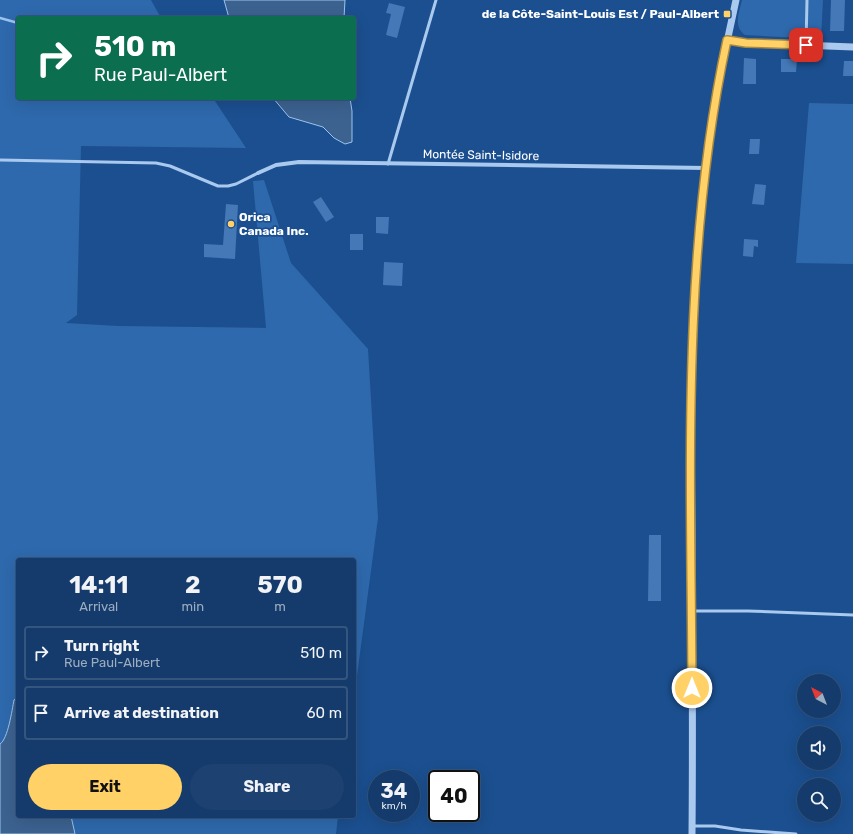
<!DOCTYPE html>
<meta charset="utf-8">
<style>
body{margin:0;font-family:Rubik,sans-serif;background:#1d4271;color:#f1f3f6;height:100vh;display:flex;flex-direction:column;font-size:15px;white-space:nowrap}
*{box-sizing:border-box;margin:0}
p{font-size:13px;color:#9dadc1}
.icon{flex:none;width:22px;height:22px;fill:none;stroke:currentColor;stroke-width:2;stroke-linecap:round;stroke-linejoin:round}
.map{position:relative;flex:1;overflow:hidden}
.side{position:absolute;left:16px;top:558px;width:340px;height:260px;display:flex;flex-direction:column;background:#143b6b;border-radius:4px;box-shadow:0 4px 16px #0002,0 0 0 1px #33557e}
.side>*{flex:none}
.top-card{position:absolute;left:16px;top:16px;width:340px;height:84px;border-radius:4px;box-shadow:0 4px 16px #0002,0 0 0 1px #33557e;background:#0b6e4f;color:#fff;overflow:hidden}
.needle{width:26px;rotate:318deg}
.controls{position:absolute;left:797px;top:674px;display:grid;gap:8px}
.controls a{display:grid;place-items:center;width:44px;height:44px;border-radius:50%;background:#143b6b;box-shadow:0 4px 16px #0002,0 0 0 1px #33557e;font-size:20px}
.speed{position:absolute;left:368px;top:770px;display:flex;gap:8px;font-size:20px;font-weight:700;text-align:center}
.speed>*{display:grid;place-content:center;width:52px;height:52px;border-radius:50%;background:#143b6b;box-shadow:0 4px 16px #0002,0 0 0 1px #33557e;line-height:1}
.speed small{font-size:10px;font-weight:400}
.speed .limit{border:2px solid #111;border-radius:6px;background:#fff;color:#111}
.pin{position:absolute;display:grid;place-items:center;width:34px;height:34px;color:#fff;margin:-17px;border-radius:8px;box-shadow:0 2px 6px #0006}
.me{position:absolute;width:44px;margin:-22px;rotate:0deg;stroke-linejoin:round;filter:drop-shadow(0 0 3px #0008)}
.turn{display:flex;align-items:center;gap:14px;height:84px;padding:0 12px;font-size:18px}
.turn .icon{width:52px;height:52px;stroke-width:2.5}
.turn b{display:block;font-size:28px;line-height:34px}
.eta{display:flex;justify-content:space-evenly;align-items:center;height:68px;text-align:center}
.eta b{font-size:24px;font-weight:700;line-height:28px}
.action{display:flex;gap:8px;margin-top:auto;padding:8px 12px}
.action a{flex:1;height:46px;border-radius:24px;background:#ffd166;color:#111;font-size:16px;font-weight:700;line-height:46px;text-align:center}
.action a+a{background:#1d4271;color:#f1f3f6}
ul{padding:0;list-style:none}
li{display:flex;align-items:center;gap:12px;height:54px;margin:0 8px 6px;padding:0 4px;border:2px solid #33557e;border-radius:4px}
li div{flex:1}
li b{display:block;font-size:15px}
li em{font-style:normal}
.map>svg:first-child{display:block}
.green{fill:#2e69ad}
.water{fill:#3c6290;stroke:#9cc4f0}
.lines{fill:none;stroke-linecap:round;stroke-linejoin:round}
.stream{stroke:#9cc4f0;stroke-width:2.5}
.building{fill:#4478b7}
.service{stroke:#a9c9ee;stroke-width:3}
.minor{stroke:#a9c9ee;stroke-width:4}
.tertiary{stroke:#a9c9ee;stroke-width:7}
.route-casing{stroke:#a68842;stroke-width:10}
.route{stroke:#ffd166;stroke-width:7}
.poi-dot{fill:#ffd166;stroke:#1b4f8f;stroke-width:1.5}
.labels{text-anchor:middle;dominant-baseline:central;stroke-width:3.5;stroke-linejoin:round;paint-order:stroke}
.poi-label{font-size:12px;font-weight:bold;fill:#fff;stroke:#1b4f8f;text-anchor:end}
.street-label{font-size:12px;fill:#fff;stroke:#1b4f8f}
</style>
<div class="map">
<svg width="853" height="834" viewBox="0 0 853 834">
<rect width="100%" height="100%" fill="#1b4f8f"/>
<g class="green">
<path d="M0,0H151L161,18H18V98H213L246,148L81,146L77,315L66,323L118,326L266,328L253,181L264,180L291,263L368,349L378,518L354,698V560H18V816H338L336,834H0Z"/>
<path d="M742,0H823L821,39L745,35C733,26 739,13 742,0Z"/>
<path d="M809,103L853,104V264L796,263Z"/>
</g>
<g class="water">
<path d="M224,0H345L344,18H229Z"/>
<path d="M273,98H350L352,111V142L345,144L334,138L323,127L289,117Z"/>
<path d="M18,697V816H71L75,834H0V744C8,739 12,710 14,700Z"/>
</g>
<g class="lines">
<path class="stream" d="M0,18L18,23"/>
</g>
<g class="building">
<path d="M831,0H845L844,31H830Z"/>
<path d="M389,3L405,7L397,38L386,35L391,14L386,13Z"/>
<path d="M744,58L756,59V84H743Z"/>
<path d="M781,59H797L796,72H781Z"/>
<path d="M844,61H853V76H843Z"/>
<path d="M750,139H760L759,154H749Z"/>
<path d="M755,184L766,185L764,205L752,204Z"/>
<path d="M321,197L334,217L326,222L313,202Z"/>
<path d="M226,204L238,205L235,259L204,257V244L223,245Z"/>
<path d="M376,217H389L388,234L376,233Z"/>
<rect x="350" y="234" width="13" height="16"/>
<path d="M744,239L758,240V247L754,246L753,257L743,256Z"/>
<path d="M384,262L403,263L402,286L383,285Z"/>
<path d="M649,535H661V601H648Z"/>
</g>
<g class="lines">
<g class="service">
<path d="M806,45L807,0"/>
<path d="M0,160L156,163L170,166L218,186H228L236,184L258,173"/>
<path d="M388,164L436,0"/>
<path d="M692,611H748L853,615"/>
<path d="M692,826H715L741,830L796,834"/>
</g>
<path class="minor" d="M258,173L276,165L299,162L706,168"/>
<g class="tertiary">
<path d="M727,40L746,43L853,47"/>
<path d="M692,834C693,733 692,632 692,531C691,436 690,340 698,245C704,163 718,81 736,0"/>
</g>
</g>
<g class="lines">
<g class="route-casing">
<path id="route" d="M692,688C691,472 681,253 727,40L746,43L806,45"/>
</g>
<use href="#route" class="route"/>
</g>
<g class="poi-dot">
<rect x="723" y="10" width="8" height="8" rx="2"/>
<circle cx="231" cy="224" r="4"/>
</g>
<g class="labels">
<g class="poi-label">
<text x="719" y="14">de la Côte-Saint-Louis Est / Paul-Albert</text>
<text x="239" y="217" text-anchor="start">Orica<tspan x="239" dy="14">Canada Inc.</tspan></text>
</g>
<g class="street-label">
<text transform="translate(481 155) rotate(1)">Montée Saint-Isidore</text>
</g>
</g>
</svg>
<div class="controls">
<a><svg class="needle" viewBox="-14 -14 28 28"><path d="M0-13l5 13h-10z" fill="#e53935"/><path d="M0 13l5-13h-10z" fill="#9dadc1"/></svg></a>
<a><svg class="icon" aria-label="sound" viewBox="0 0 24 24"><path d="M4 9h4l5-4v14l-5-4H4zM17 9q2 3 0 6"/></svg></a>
<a><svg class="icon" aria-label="search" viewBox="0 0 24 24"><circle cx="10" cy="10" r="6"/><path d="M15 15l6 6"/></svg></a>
</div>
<div class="speed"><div>34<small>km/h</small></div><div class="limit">40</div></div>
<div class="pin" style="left:806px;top:45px;background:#d93025"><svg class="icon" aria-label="arrive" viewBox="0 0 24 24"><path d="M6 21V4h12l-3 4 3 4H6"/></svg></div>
<svg class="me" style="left:692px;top:688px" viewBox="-20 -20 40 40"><circle r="17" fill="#ffd166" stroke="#fff" stroke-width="3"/><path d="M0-11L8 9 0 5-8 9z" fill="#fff"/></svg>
<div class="top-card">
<div class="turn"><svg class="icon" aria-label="right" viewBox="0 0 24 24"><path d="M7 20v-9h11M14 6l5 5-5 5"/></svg><div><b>510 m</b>Rue Paul-Albert</div></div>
</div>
<section class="side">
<div class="eta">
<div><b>14:11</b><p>Arrival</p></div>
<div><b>2</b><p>min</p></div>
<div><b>570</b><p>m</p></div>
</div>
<ul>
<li><svg class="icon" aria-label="right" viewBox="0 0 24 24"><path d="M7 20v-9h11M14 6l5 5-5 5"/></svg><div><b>Turn right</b><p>Rue Paul-Albert</p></div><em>510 m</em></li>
<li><svg class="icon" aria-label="arrive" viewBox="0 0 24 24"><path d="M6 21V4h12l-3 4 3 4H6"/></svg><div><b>Arrive at destination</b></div><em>60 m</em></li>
</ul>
<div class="action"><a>Exit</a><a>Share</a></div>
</section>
</div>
